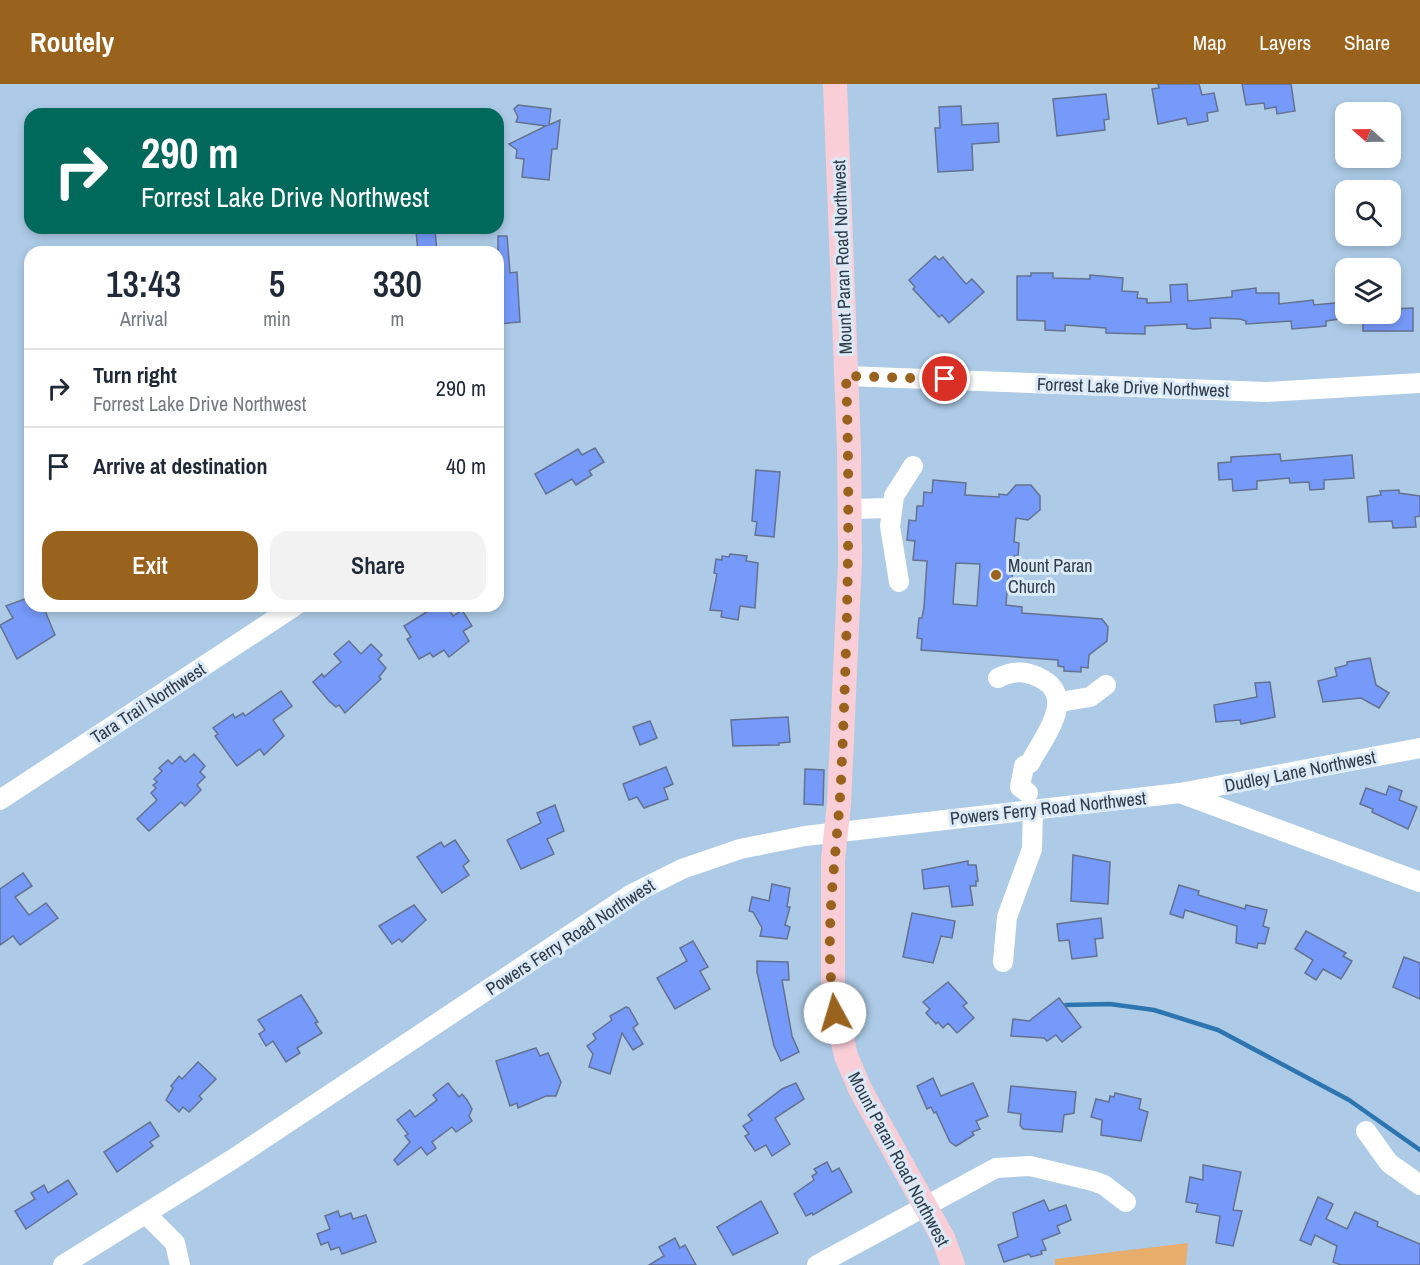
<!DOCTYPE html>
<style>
body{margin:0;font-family:"Archivo Narrow",sans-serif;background:#f2f2f3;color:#1f2937;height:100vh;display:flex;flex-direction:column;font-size:22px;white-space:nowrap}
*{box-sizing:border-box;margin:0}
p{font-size:20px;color:#747a83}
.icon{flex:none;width:33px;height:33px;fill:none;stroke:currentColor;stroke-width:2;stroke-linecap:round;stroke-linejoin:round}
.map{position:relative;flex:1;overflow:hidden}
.panel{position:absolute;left:24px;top:162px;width:480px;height:366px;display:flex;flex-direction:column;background:#fff;border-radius:18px;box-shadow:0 3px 9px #0003}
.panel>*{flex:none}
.banner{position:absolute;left:24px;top:24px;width:480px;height:126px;border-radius:18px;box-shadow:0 3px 9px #0003;background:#00695c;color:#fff;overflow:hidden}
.needle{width:39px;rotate:290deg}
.controls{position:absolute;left:1335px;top:18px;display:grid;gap:12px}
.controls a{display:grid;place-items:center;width:66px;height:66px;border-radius:12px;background:#fff;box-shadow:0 3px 9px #0003;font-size:30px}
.pin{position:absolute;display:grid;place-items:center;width:51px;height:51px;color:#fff;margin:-26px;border:3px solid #fff;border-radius:50%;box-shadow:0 2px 6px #0007}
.me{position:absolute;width:66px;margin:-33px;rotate:354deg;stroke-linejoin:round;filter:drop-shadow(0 0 4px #0008)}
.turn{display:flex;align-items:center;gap:21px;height:126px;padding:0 18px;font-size:27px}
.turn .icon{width:78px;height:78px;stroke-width:2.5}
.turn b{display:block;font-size:42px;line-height:51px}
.eta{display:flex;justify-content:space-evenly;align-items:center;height:102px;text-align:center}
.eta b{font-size:36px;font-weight:600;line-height:42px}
.primary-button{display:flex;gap:12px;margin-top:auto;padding:12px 18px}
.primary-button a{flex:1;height:69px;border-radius:18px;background:#99621d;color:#fff;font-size:24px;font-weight:600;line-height:69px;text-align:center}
.primary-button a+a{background:#f2f2f3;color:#1f2937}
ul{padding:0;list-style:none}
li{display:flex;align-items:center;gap:18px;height:78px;padding:0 18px;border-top:2px solid #e0e1e3}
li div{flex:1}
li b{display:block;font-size:22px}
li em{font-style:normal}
header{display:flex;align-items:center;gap:36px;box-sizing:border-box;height:84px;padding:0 30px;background:#99621d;color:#fff}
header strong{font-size:28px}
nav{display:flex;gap:33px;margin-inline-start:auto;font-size:21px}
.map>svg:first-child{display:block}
.green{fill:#e8ac6b}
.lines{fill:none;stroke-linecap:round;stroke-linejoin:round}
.stream{stroke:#2d75b0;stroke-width:4.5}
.building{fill:#769af9;stroke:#647190;stroke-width:1.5;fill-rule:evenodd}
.minor{stroke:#fff;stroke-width:20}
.major{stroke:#faced6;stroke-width:24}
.route{stroke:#99621d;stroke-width:10;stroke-dasharray:0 18}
.poi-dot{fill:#99621d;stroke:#dbeaf8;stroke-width:2}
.labels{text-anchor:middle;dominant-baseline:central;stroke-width:6;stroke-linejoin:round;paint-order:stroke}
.street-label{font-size:18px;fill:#2f3b47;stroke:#dbeaf8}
.poi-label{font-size:18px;fill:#2f3b47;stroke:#dbeaf8;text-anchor:start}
</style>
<header>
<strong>Routely</strong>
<nav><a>Map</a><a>Layers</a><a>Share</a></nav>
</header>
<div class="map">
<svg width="1420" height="1181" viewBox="0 0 1420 1181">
<rect width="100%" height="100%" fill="#adcbe7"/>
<path class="green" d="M1188,1159L1186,1181H1055V1175Z"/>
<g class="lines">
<path class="stream" d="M1066,921L1110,920L1154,926L1218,946L1349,1016L1420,1066"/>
</g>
<g class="building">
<path d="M1158,0H1199L1202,11L1214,9L1218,27L1207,29L1208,37L1188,41L1186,34L1158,40L1152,5L1159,4Z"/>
<path d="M1242,0H1291L1295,27L1277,30L1276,23L1265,25L1264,19L1246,21Z"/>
<path d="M1106,10L1109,35L1104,36L1105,46L1057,52L1053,15Z"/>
<path d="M518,21L551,25L549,41L560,36L557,65H552L549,96L522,93L524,75L516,74L517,66L509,60L546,42L516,38L518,33L514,25Z"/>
<path d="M961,22L962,41L998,39L999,58L972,60L973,86L938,88L935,44H940L939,23Z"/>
<path d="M435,146L437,168H418L416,147Z"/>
<path d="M498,152H507L510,189L517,188L520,238L498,240Z"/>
<path d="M935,172L939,176L943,173L966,200L972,195L984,208L949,239L942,231L939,233L913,205L915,203L909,196Z"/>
<path d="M1031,189H1053V194L1090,195V191L1123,194L1122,207L1138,208L1137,214L1147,215V219L1171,218L1170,201L1187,200L1188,217L1232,213V207L1256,204V209H1279V220L1313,216L1314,221L1344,218L1346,234L1326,237V242L1292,245L1291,237L1246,240V237L1240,235L1210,234L1211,244L1194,245L1187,244V240L1145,242V250L1106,249V244L1065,241V247L1045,246V237L1017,236V192H1031Z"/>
<path d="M1413,224V247H1363V230H1390V225Z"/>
<path d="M595,364L604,378L589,387L592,391L576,401L572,395L546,410L535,390L578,365L582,371Z"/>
<path d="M1280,370L1281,377L1352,371L1354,394L1324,396V405L1310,406L1309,398L1290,399L1289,394L1257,397V405L1233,407L1232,395L1219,396L1218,379L1231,378V373Z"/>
<path d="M756,386L780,388L774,453L755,451L757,438L752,437Z"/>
<path d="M933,396L966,399L965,411L999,413V410L1007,411L1016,401H1031L1040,412V426L1028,436L1016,434L1014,458L1019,459L1018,472H1014L1012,496L1008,495L1006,521L1022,523V529L1102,535L1108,543L1107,557L1089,571L1088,584L1081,583V588L1064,587V583L1058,582V576L921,566L922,555L917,554L919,534H922L924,523L927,477L913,476L915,457L907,456L909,436L916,437L917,422H923L924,408L932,409ZM956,479L980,480L977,522L953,520Z"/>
<path d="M1399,406V409L1420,412V432L1415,433L1416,443L1393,444L1392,437L1369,438L1367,413L1381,411L1380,407Z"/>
<path d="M730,470L747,472L746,477L758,479L755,524L740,522L738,536L721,533L722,527L710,526L717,490L714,489L716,475L722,476V472L729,473Z"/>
<path d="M30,513V522H43L55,551L17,575L0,541L13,534L6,522Z"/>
<path d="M427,522H447L453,532L462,526L472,542L463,547L469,557L449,573L444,566L433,573L430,569L419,575L407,555L411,553L404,542L430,526Z"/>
<path d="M349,557L361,570L371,560L382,571L378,575L386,584L379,593L381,595L345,629L339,621L336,623L329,617L313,598L322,590L324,593L341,578L334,570Z"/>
<path d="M1370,574L1376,601L1389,609L1379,624L1361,614L1323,618L1318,597L1337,592L1335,584L1347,581V578Z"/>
<path d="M1270,598L1275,633L1241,640L1240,636L1216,638L1214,621L1257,613L1255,599Z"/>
<path d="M281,607L292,622L273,636L284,652L264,671L260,665L237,682L215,652L218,650L213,644L233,630L235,634L243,629L245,632Z"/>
<path d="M788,633L790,658L779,659V661L733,662L731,636Z"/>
<path d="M650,637L657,654L640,661L633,643Z"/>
<path d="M194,670L205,682L200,688L205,693L197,701L201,706L185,722L181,718L149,747L137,735L157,716L151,709L156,704L153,701L157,698L154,695L162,687L159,684L168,676L172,680L180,672L185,678Z"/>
<path d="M666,683L673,700L664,704L668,715L644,724L637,713L629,716L623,700Z"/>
<path d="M805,685L824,686L823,721L804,720Z"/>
<path d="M1389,702L1402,707L1399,716L1417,723L1408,745L1372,728L1373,725L1360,720L1366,704L1386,711Z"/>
<path d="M555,721L564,747L547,755L554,770L521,785L507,756L541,739L537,729Z"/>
<path d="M455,756L469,777L463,782L469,791L442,809L417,773L441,758L444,763Z"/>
<path d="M1073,771L1110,778L1108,820L1071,817Z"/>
<path d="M968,777V781H976L978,797H976V802H970L973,821L952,823L949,802L924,805L922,786Z"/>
<path d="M23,789L32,802L15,813L29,831L46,819L58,834L20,861L13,852L0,861V805Z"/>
<path d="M772,800L790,804L787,823H790L785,841L790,843L787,855L760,852L762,844L753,828L749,827L752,813L769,817Z"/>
<path d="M1179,801L1199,807L1198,811L1245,825L1246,821L1267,826L1263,842L1269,844L1265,860L1258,859L1257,864L1236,859L1237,842L1185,826L1183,834L1170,830Z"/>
<path d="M414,821L426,836L402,858L399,855L392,860L379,842Z"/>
<path d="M912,829L955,837L952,854L941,852L933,879L903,873Z"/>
<path d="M1101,834L1103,854L1095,855L1097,872L1072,875L1069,856L1059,857L1057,840Z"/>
<path d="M1306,847L1346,869L1343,872L1352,877L1341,895L1323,885L1316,896L1305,889L1313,876L1295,865Z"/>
<path d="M693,857L708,883L700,887L710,905L675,925L657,894L687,877L680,864Z"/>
<path d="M1404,873L1420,879V915L1393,903Z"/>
<path d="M757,877L788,878L789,896H782L792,952L799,968L781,977L774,962L757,888Z"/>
<path d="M948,898L967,919L963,922L974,934L957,949L948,939L943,944L938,938L936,940L926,929L930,925L923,918Z"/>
<path d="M301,911L318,938L315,939L322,949L297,964L300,969L286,978L273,957L266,962L259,950L265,946L258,936Z"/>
<path d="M1059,914L1081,943L1062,958L1056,951L1047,957L1044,954L1011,952L1013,935L1029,937Z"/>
<path d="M626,923L629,924L638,940L633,944L643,960L633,966L622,949L610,990L589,983L593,970L587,962L596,955L593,950L612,936L610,932Z"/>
<path d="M536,964L540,972L548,969L561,998L556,1012H546L518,1024L517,1019L510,1022L496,977Z"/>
<path d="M198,978L216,995L199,1012L202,1015L189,1028L183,1023L179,1028L166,1016L173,1004L171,1002L179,992L182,995Z"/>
<path d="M933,994L941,1012L973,999L988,1032L976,1037L980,1045L972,1048L974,1051L956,1062L950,1058L936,1028L934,1029L931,1023L927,1025L917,1002Z"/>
<path d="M448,999L459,1013L462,1010L467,1016L472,1025L469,1032L472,1037L456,1048L452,1043L432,1058L436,1064L427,1071L421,1063L398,1081L394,1076L410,1058L405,1052L408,1050L397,1036L410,1026L415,1033L437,1016L433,1011Z"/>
<path d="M796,999L804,1015L775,1034L790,1060L772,1072L766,1061L755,1067L745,1052L749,1050L743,1042L752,1036L748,1031L782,1005Z"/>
<path d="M1011,1002L1076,1008L1074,1029L1064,1031L1062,1048L1023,1045L1020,1041L1021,1030L1008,1028Z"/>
<path d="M1115,1009L1141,1015L1139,1025L1148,1028L1141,1057L1101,1051L1102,1036L1091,1033L1096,1015L1109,1018L1110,1012L1114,1013Z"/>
<path d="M150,1038L159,1052L150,1058L153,1062L117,1088L104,1068Z"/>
<path d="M827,1078L832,1088L839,1084L852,1108L813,1131L812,1129L806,1132L794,1110L814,1096L812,1092L817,1089L814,1085Z"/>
<path d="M1203,1081L1241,1088L1233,1126L1242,1127L1233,1162L1216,1159L1220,1132L1196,1128L1198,1120L1186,1118L1190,1093L1203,1096Z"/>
<path d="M68,1096L77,1110L26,1145L15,1127L35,1115L31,1109L44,1101L48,1109Z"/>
<path d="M1318,1113L1333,1120L1326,1135L1347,1145L1355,1128L1378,1138L1377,1142L1420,1160V1181H1341L1333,1178L1337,1162L1315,1151L1311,1161L1300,1156Z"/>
<path d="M1044,1116L1049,1127L1066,1121L1071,1136L1057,1142L1060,1149L1042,1156L1046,1166L1041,1167L1042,1170L1031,1173L1029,1170L1004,1178L998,1161L1018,1153L1013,1129Z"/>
<path d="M761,1117L778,1149L733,1171L717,1143Z"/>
<path d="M338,1127L340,1133L351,1129L353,1135L366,1131L376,1158L342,1170L339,1163L331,1166L328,1158L321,1161L317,1150L330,1145L325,1132Z"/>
<path d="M675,1154L680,1164L685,1161L696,1181H649L664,1172L659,1163Z"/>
</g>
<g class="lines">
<g class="minor">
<path d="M846,292L1266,308L1420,299"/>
<path d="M849,425L892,424"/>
<path d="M899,498L890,442L894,412L913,382"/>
<path d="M998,594C1012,587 1024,586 1038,593C1079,612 1044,652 1030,679L1024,682L1020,703L1028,709"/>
<path d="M1060,618L1090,613L1106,601"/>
<path d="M1180,709L1420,798"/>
<path d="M0,716L295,522"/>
<path d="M1003,878L1007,833L1032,765L1033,725"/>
<path d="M1366,1047L1389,1079L1420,1101"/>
<path d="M146,1130L175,1159L180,1181"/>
<path d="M63,1181L233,1075L630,811L682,785L740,765L805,752L1180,709L1420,664"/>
<path d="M817,1181L996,1084L1030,1082L1093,1097L1104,1101L1126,1118"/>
</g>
<path class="major" d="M835,0L849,364L850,477L839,720L833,776V914L846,972L861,1007L943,1154L953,1181"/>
</g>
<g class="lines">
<path class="route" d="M835,929C822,853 837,773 841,697C847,562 851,427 846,292L945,295"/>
</g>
<circle class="poi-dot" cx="996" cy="491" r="6"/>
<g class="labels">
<g class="street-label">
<text transform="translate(842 173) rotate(-92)">Mount Paran Road Northwest</text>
<text transform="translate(1133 303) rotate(2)">Forrest Lake Drive Northwest</text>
<text transform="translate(148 619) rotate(-33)">Tara Trail Northwest</text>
<text transform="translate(1300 687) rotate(-11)">Dudley Lane Northwest</text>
<text transform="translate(1048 724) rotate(-6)">Powers Ferry Road Northwest</text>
<text transform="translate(570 853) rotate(-33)">Powers Ferry Road Northwest</text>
<text transform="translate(899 1075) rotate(62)">Mount Paran Road Northwest</text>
</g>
<g class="poi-label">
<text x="1008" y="481">Mount Paran<tspan x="1008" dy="21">Church</tspan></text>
</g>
</g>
</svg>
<div class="controls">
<a><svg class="needle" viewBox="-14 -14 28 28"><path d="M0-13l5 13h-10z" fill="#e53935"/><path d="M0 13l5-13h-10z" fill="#747a83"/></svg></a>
<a><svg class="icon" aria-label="search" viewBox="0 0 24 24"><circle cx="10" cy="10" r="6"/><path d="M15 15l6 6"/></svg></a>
<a><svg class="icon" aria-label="layers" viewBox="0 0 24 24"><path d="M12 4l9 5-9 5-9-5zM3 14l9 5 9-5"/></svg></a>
</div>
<div class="pin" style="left:945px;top:295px;background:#d93025"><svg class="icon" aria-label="arrive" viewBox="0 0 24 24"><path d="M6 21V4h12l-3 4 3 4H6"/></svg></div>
<svg class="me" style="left:835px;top:929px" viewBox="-20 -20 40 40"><circle r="19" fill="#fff"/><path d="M0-13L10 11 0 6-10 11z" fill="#99621d"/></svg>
<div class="banner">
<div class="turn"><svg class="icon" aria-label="right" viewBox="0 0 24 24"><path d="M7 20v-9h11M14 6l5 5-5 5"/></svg><div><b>290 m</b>Forrest Lake Drive Northwest</div></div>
</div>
<section class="panel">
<div class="eta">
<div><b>13:43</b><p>Arrival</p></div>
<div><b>5</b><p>min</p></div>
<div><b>330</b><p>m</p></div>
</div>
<ul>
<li><svg class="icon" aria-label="right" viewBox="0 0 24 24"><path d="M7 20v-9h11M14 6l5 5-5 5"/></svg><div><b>Turn right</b><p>Forrest Lake Drive Northwest</p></div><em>290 m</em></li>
<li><svg class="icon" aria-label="arrive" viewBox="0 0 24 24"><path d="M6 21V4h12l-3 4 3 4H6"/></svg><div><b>Arrive at destination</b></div><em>40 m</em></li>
</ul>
<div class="primary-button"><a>Exit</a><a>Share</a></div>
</section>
</div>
